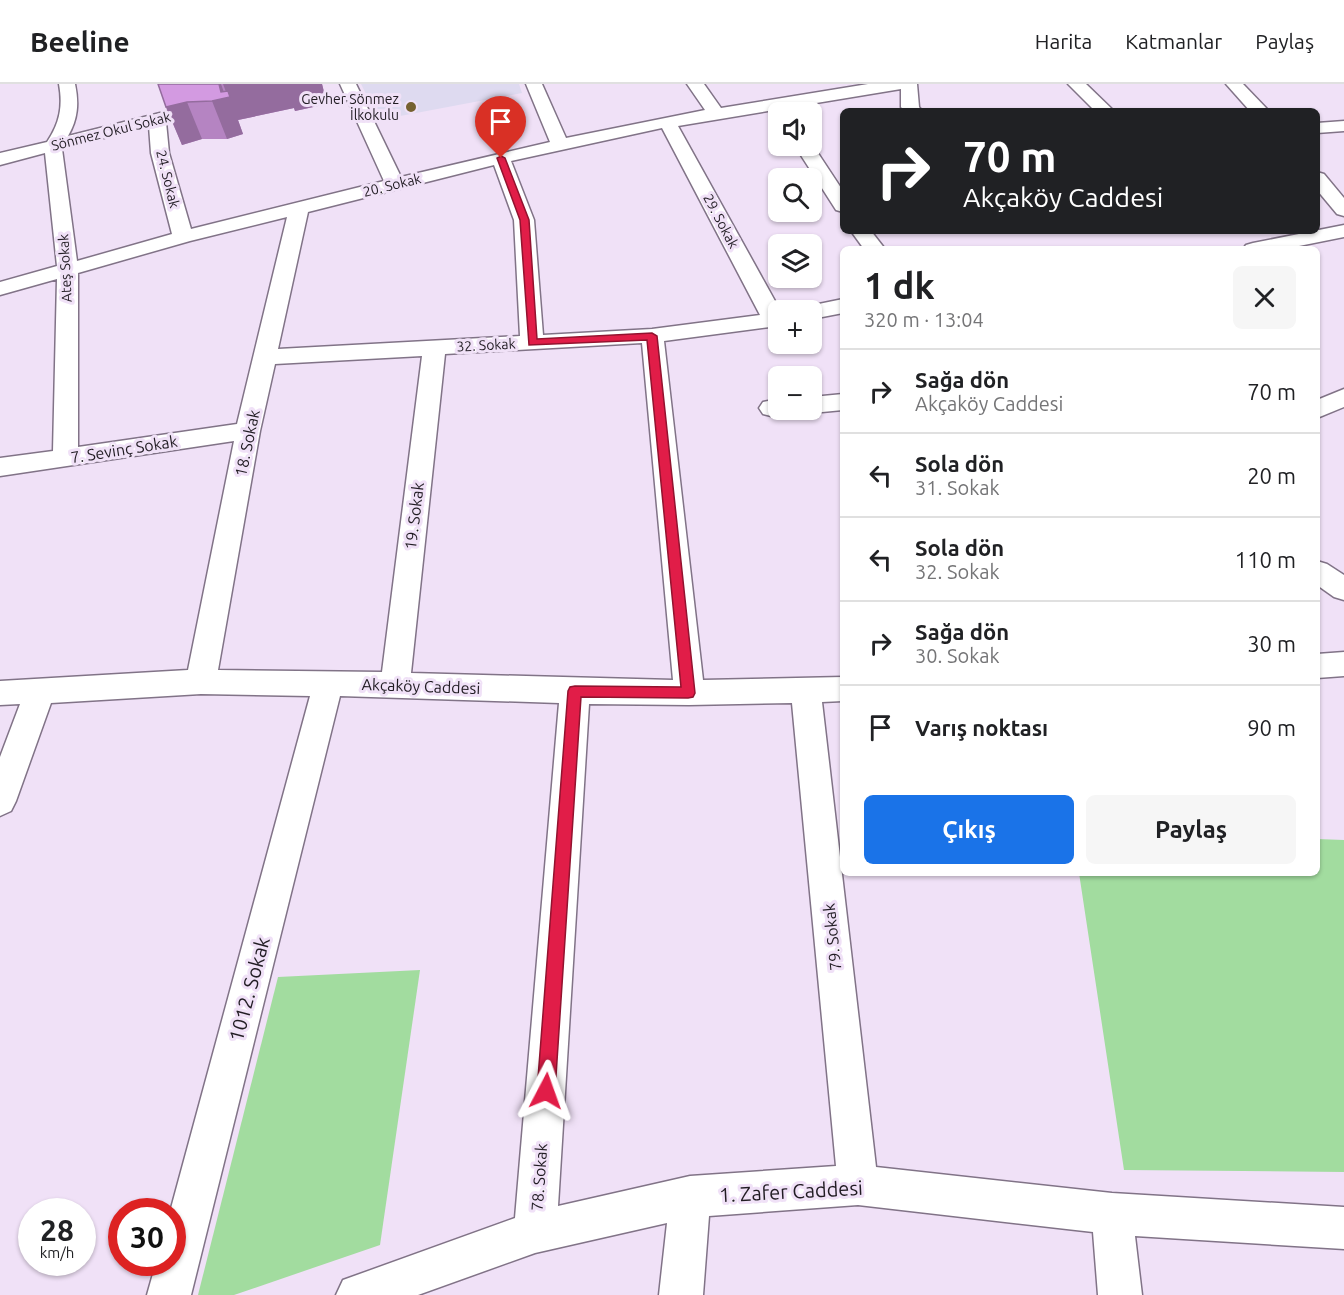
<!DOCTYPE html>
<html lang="tr">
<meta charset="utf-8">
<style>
body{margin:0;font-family:Ubuntu,sans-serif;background:#f6f6f6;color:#202124;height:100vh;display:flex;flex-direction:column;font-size:22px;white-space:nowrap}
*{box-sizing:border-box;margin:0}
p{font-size:20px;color:#757577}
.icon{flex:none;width:33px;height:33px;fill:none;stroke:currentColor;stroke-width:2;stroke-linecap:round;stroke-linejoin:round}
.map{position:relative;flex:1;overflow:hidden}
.drawer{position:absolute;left:840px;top:162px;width:480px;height:630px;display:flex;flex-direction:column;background:#fff;border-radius:9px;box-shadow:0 2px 4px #0004}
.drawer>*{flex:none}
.banner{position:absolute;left:840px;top:24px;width:480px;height:126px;border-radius:9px;box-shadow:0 2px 4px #0004;background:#202124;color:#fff;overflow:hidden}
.tools{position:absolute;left:768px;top:18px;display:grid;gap:12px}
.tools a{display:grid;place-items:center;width:54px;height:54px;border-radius:9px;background:#fff;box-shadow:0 2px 4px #0004;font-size:30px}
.speed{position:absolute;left:18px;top:1114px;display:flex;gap:12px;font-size:30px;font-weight:700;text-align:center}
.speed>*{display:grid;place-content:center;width:78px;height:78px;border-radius:50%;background:#fff;box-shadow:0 2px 4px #0004;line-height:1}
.speed small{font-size:15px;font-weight:400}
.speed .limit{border:9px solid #d22;background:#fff;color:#111}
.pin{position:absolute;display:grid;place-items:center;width:51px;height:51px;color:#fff;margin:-62px -26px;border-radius:50% 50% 50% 0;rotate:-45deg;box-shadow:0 0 6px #0007}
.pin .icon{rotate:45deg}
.me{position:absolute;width:66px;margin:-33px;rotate:4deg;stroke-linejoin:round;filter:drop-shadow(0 0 4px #0008)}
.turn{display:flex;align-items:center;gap:21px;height:126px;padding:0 24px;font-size:27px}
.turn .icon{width:78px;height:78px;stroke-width:2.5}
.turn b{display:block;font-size:42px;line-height:51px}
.round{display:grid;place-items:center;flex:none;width:63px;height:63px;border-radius:9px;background:#f6f6f6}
.headline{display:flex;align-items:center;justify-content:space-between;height:102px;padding:0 24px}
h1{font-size:36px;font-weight:700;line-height:45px}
.cta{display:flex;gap:12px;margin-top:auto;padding:12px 24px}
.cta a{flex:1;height:69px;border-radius:9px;background:#1a73e8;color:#fff;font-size:24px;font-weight:700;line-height:69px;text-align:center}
.cta a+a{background:#f6f6f6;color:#202124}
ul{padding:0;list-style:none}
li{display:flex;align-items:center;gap:18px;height:84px;padding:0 24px;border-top:2px solid #e0e0e0}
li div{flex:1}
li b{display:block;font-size:22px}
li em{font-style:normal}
header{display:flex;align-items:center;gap:36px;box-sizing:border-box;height:84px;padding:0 30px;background:#fff;border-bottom:2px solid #e0e0e0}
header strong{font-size:28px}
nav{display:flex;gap:33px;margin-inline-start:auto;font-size:21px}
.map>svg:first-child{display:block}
.education{fill:#dedaf0}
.green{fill:#a2dc9f}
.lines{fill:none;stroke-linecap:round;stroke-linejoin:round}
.minor-casing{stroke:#817387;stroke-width:3}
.minor{fill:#fff;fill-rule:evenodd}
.wall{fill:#b584c2}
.shaded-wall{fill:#946c9e}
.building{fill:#d39ae1;stroke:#946c9e;stroke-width:1.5}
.route{fill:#e11d48;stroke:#92132f;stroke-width:1.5}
.poi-dot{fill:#756130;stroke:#f0e1f7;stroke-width:2}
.labels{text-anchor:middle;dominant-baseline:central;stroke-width:6;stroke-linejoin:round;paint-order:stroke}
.far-poi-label{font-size:14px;fill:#211c23;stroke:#f0e1f7;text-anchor:end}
.far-street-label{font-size:14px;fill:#211c23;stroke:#f0e1f7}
.street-label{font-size:16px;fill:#211c23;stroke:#f0e1f7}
.near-street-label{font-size:20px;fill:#211c23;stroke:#f0e1f7}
</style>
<header>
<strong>Beeline</strong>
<nav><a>Harita</a><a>Katmanlar</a><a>Paylaş</a></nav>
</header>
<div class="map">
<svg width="1344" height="1211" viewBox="0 0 1344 1211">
<rect width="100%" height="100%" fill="#f0e1f7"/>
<path class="education" d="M361,0H519L522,9L379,36Z"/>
<g class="green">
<path d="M1317,755L1344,756V1088L1124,1086L1079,789H1317Z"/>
<path d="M420,886L380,1161L234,1211H198L278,893Z"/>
</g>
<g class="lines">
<g class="minor-casing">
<g id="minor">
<path d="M59,0H75C79,19 78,35 68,52L208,17L214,18L217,22L214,26L166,38L169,69L191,145L384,97L340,0H356L401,93L550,58L526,0H542L566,54L705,26L687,0H704L721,24L868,0H917L919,23L922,27H904L901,23V5L678,42L780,226L778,242L664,257L703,596L843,593V617L822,618L876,1083L1112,1109L1344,1123V1165L1135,1152L1142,1211H1098L1093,1148L858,1121L709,1132L703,1211H659L667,1139L535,1169L418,1211H336L343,1196L515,1134L559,619L340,612L191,1211H147L156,1179H172V1128H170L310,612L201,610L51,619L16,717L11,727L0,732V673L20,620L0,621V597L188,586L234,357L0,392V374L53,367L57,195L0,211V198L57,182L45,69L0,81V69L47,58C60,39 63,22 59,0ZM149,42L151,69L172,150L77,177L62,65ZM662,44L760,231L652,245L543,251L534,136L511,77ZM494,81L514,136L520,252L278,265L308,128ZM287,133L237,340L78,363V189L190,157ZM642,259L673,596L411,589L445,270ZM422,272L382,588L218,586L260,347L275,280ZM792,619L836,1082L690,1092L558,1122L589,620L689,621Z"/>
<path d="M1068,0H1086L1114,27H1095Z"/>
<path d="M1226,0H1243L1269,27H1250Z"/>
<path d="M1344,37V47L1317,49V39Z"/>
<path d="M812,60L843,107V128L836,126L795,62H812Z"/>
<path d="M1317,88L1324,90L1344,114V132L1337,130L1317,106Z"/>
<path d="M1344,141V153L1284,165H1243L1246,161L1253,159Z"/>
<path d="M851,147H871L885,165H864Z"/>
<path d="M843,215V229L812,235V226H802L804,223Z"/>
<path d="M1344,305V323L1317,334V316Z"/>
<path d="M843,310V326L812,329L803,326H812V313Z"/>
<path d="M778,315V326H788L786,329L771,332L763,330L759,324L763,318Z"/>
<path d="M1317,477L1327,480L1344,491V516L1334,513L1317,501Z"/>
<path d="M1344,568V592L1317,594V570Z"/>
</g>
</g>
<use href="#minor" class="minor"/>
</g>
<path class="wall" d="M158,0H221L224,8L221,0H322L327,20L295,27L294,24L238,36L243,50L227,55H202L182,61L166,23Z"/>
<g class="shaded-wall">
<path d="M219,0H221L226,14L228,13L223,0H322L327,20L295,27L294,24L238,36L243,50L227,55L212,17L221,8Z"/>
<path d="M187,18L202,55L182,61L166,23Z"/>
</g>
<path class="building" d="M158,0H219L221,8L228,7L230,13L212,17L187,18L166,23Z"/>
<path class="route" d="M501,72L505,74L529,136L537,255L652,249L657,252L695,609L693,613L688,614L581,613L555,1007L552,1013L546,1016L539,1013L537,1007L568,607L570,603L575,602L681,603L647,256L529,261L520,136L497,74Z"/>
<circle class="poi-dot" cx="411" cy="23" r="6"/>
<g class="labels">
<g class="far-poi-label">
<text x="399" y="15">Gevher Sönmez<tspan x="399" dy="16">İlkokulu</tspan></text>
</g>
<g class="far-street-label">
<text transform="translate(111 47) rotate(-14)">Sönmez Okul Sokak</text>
<text transform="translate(168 95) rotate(76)">24. Sokak</text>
<text transform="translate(392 101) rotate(-14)">20. Sokak</text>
<text transform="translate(721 137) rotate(62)">29. Sokak</text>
<text transform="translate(65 184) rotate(-93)">Ateş Sokak</text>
<text transform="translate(486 261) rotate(-3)">32. Sokak</text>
</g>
<g class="street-label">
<text transform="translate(247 359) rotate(-78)">18. Sokak</text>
<text transform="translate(124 365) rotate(-9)">7. Sevinç Sokak</text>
<text transform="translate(414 432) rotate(-83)">19. Sokak</text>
<text transform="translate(421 602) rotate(2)">Akçaköy Caddesi</text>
<text transform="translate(832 853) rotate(-96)">79. Sokak</text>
<text transform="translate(539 1093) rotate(-86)">78. Sokak</text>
</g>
<g class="near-street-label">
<text transform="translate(249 905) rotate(-75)">1012. Sokak</text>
<text transform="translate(791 1107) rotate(-3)">1. Zafer Caddesi</text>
</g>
</g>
</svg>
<div class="tools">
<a><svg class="icon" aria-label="sound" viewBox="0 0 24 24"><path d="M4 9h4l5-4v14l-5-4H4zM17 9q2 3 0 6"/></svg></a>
<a><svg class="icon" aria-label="search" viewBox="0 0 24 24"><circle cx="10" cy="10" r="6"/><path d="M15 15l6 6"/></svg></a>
<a><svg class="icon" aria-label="layers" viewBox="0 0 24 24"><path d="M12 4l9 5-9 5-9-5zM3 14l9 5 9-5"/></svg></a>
<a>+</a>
<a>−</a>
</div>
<div class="speed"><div>28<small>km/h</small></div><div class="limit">30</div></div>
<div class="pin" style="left:501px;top:74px;background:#d93025"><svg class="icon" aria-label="arrive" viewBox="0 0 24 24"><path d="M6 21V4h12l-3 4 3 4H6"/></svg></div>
<svg class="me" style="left:546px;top:1007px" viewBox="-20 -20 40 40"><path d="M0-17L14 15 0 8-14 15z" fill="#e11d48" stroke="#fff" stroke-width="4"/></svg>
<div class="banner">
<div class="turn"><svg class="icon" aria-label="right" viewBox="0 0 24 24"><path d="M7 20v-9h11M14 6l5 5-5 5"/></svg><div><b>70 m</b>Akçaköy Caddesi</div></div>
</div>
<section class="drawer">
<div class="headline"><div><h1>1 dk</h1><p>320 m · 13:04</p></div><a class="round"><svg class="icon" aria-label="close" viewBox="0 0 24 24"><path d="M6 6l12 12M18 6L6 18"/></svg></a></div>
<ul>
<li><svg class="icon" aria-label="right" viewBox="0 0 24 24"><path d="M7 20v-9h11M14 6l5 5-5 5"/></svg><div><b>Sağa dön</b><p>Akçaköy Caddesi</p></div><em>70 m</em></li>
<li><svg class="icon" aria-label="left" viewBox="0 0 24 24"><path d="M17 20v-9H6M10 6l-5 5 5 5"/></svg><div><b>Sola dön</b><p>31. Sokak</p></div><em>20 m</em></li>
<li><svg class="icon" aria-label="left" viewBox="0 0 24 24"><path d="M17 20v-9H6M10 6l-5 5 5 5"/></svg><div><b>Sola dön</b><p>32. Sokak</p></div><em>110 m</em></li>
<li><svg class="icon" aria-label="right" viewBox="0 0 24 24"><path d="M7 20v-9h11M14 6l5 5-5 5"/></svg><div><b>Sağa dön</b><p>30. Sokak</p></div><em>30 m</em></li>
<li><svg class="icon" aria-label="arrive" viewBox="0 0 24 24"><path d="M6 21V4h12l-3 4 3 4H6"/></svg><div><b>Varış noktası</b></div><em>90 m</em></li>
</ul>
<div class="cta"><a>Çıkış</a><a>Paylaş</a></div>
</section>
</div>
